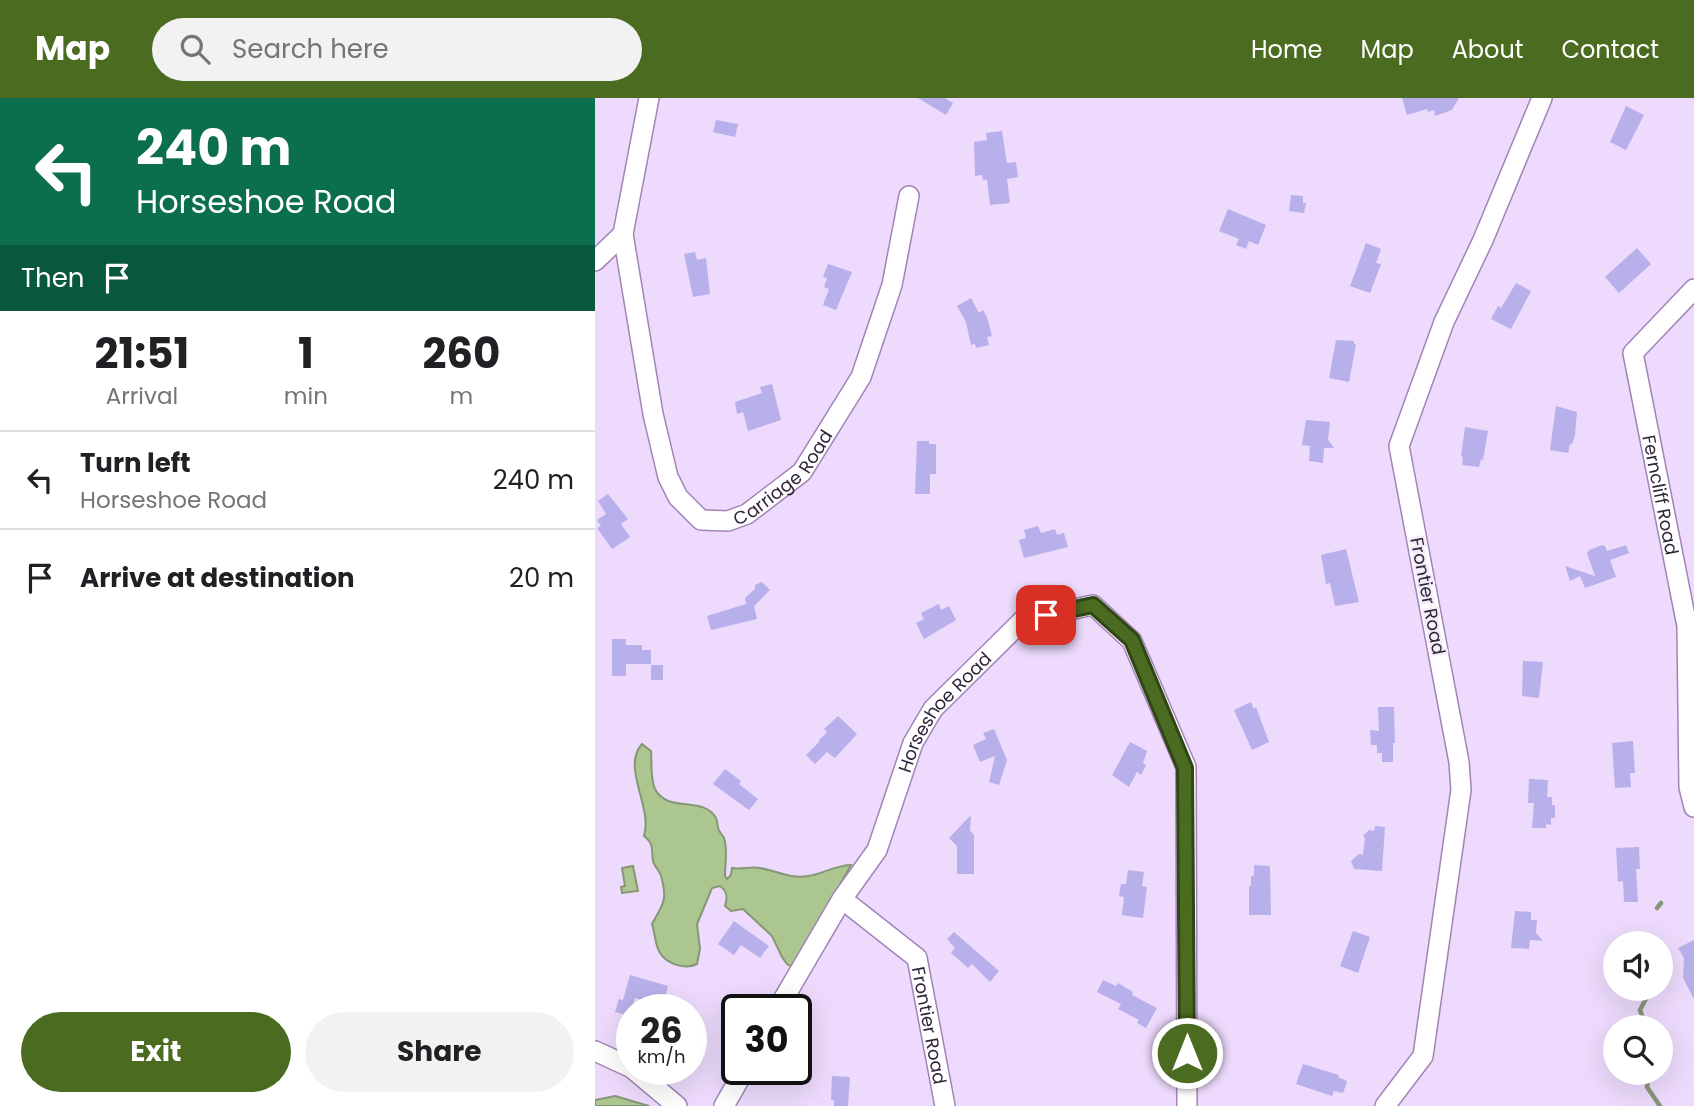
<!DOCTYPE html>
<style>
body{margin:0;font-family:Poppins,sans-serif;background:#f2f2f2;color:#202124;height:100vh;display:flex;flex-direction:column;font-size:26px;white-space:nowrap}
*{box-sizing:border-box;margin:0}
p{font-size:23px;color:#757577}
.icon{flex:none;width:38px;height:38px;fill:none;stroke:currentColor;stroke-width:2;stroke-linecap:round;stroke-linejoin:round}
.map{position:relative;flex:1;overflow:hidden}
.panel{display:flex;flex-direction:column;background:#fff;width:595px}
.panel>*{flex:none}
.guide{background:#0b6e4f;color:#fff;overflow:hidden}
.controls{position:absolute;left:1008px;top:833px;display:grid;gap:14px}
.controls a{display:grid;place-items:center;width:70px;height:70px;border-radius:50%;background:#fff;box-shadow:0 7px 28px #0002;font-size:35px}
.speed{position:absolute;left:21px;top:896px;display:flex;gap:14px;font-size:35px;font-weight:700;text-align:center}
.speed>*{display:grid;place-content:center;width:91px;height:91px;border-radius:50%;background:#fff;box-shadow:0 7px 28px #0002;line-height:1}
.speed small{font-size:18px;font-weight:400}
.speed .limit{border:4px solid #111;border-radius:10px;background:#fff;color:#111}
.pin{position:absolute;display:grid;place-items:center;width:60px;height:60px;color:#fff;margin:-30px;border-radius:14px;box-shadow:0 4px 10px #0006}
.me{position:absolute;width:77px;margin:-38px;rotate:0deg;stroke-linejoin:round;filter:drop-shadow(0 0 5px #0008)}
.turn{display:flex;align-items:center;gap:24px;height:147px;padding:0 21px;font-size:32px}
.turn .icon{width:91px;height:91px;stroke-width:2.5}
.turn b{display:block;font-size:49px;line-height:60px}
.then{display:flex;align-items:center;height:66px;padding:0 21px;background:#0003;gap:14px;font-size:26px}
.eta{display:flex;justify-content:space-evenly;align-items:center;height:119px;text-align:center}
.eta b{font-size:42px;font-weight:700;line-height:49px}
.button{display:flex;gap:14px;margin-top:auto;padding:14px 21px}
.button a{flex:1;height:80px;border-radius:42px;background:#4b6b21;color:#fff;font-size:28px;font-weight:700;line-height:80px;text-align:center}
.button a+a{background:#f2f2f2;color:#202124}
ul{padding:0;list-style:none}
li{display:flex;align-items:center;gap:21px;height:98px;padding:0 21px;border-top:2px solid #e0e0e0}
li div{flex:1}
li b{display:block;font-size:26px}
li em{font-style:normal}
header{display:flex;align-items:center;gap:42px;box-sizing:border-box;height:98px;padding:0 35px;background:#4b6b21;color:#fff}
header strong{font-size:33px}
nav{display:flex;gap:38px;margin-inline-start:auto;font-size:24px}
.search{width:490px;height:63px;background:#f2f2f2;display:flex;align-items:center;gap:18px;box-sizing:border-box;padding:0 24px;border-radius:38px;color:#757577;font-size:26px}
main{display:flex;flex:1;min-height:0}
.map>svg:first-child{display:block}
.water{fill:#abc78f;stroke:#869676;stroke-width:2}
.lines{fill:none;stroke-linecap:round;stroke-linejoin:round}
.stream{stroke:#869676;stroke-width:4.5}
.building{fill:#b7b0ea}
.minor-casing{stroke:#a284b9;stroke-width:22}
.minor{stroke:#fff;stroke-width:19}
.route-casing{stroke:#314615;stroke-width:18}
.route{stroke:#4b6b21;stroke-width:12}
.labels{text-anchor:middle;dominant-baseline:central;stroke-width:5;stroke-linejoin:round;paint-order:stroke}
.street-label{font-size:18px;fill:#31253a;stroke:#f3edf9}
</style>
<header>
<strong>Map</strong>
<div class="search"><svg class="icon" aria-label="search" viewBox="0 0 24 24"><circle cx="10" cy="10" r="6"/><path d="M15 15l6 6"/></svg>Search here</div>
<nav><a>Home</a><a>Map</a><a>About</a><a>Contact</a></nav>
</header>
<main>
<section class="panel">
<div class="guide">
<div class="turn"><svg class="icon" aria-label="left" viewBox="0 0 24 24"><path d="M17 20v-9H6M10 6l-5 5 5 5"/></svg><div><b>240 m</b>Horseshoe Road</div></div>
<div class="then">Then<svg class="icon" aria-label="arrive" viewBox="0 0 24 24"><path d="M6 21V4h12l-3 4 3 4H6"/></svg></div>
</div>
<div class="eta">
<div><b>21:51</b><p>Arrival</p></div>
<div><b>1</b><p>min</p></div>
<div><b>260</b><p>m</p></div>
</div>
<ul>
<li><svg class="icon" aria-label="left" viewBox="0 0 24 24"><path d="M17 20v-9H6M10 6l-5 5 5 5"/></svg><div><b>Turn left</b><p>Horseshoe Road</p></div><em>240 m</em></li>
<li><svg class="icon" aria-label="arrive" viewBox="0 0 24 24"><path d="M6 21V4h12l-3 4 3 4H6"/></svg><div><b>Arrive at destination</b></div><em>20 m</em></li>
</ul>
<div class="button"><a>Exit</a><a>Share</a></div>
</section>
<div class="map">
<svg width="1099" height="1008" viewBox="0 0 1099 1008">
<rect width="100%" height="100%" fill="#eddafc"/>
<g class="water">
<path d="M47,646L56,653C57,665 55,680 60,691C73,716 108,697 121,720C123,724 122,726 123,730C124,734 127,736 129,740C133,751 130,766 130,778L132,781L136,777L137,770C147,772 155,768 165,770C182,773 195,781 213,778C228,776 241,767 256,767L199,870L192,866L187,859L177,838L148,811L136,813L130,808C133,799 132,793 125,788L117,790L102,826L105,851L102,866C90,872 72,866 65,855C60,847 60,835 57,826C68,806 73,803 66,778C65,773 59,768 58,763C56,751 60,747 49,738C58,709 26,669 47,646Z"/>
<path d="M38,768L43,793L27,795L26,789L30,788L27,770Z"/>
<path d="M20,998L54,1008H0V1002Z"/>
</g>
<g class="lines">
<g class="stream">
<path d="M1062,810L1066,805"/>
<path d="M1053,843L1054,845"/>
<path d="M1051,929L1045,912L1056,891"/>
<path d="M1054,975L1052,989L1065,1008"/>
</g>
</g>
<g class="building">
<path d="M323,0H350L358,5L351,17Z"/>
<path d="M807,0H864L857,12L840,18L839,12L833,14L832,11L812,17Z"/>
<path d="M1031,8L1049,17L1031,52L1015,44Z"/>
<path d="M121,22L143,26L140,39L118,34Z"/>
<path d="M407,33L412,65L421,64L423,79L412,81L415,105L395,107L392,82H388L387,77L380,78L379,44L392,42L391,35Z"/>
<path d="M696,97L708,98V105H711L709,115L694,113Z"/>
<path d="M633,111L671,127L663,147L654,143L651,151L641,147L644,141L624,133Z"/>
<path d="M771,145L786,151L781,165L786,166L775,195L755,188Z"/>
<path d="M1042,150L1056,166L1024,195L1010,179Z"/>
<path d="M100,154L102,162L111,160L115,196L98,199L89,156Z"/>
<path d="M233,166L257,174L241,212L228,207L234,191L229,189L232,180L228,179Z"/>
<path d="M921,185L936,193L916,231L896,221L903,208L906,210Z"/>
<path d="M376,200L384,215L388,212L392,219L397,238L392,239L394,247L381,250L380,246L376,247L371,224L362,208Z"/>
<path d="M741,242L759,243V246H761L754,284L734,280Z"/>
<path d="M177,286L186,322L153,333L148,314L142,316L140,304L167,295L165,289Z"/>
<path d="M961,308L982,314L980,337L977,346H975L973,355L955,352Z"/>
<path d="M711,322L735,324L733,342L739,350H729L728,365L714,363L715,348L707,347Z"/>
<path d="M870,329L893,333L888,362L886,361L884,369L867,367L868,359L866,358Z"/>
<path d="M322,343H334V346H341V376H335V396H320Z"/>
<path d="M13,396L33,421L26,426L35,439L17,451L2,430L6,428L2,422L11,416L3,403Z"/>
<path d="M443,428L446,435L460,431L462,437L469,435L473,449L429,460L424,442L431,440L429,432Z"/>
<path d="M1007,447L1010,448L1012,453L1031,447L1034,455L1015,462L1021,479L990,490L985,478L975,483L970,468L1000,478L992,455L994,452Z"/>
<path d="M751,451L764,504L740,508L735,485L731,486L726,457Z"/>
<path d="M167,484L175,492L159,508L162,521L116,532L112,518L151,506L150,500L160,491V487Z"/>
<path d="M344,506L346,512L354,508L361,522L329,541L321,525L329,521L326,515Z"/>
<path d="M17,541H31V547H47V552H56V566H31V578H17Z"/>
<path d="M928,563L948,564L944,600L927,598Z"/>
<rect x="56" y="567" width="12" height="15"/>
<path d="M656,604L659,611L661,609L674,644L657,652L639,612Z"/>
<path d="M783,609H799L800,645H798V664H787V655H782V647H776L775,632L784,633Z"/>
<path d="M243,618L262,636L240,660L232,654L220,666L211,657L224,644V642L232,634L229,631Z"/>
<path d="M399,631L412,662L404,687L394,684L400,658L385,664L378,647L391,641L388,635Z"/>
<path d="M1038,643L1040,675H1035L1036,689L1020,690L1017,645Z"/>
<path d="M535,644L552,653L548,665L551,667L546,677L542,674L534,689L517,677Z"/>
<path d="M130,671L146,683L144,686L163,701L154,712L118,686Z"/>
<path d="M934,681L953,682L952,699H957V707H960V720H956V727L951,726V730H937L939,705H933Z"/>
<path d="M376,717L375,732L379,737V776H362V748L354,740Z"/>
<path d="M780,728L790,729L787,773L759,771L756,763L764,756L768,757L770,740L768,738L774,732L779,733Z"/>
<path d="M1044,749L1045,771H1041L1043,804H1029L1028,783L1023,784L1021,750Z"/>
<path d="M659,767L675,768L676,817H654V788H656V778H659Z"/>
<path d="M533,772L549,774L547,788L552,789L548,820L527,817L529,799L524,798L526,786H531Z"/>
<path d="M920,813L936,814V822H942L941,835L948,843L935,842L934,851L916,850Z"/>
<path d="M139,823L174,848L165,860L146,847L139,857L123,846Z"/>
<path d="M758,833L775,839L763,875L745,868Z"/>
<path d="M359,834L404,873L395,884L377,866L373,870L356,855L360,850L352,841Z"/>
<path d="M1099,842V901L1088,880L1089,860L1083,850Z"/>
<path d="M35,877L73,888L68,908L40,900L35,918L20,914L24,901L28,902Z"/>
<path d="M508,882L521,888L523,885L538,894L537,897L562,910L551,930L542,925L544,922L523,911L526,906L502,894Z"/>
<path d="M708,966L744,977L743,979L750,982L752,984L748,995L739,993L737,998L701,986Z"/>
<path d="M237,978L255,979L253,1008H239V1002H236Z"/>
</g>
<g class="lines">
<g class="minor-casing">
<g id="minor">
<path id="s1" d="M28,136L58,316L73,379L83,399L106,422L133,423L152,416L207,374L266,279L297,187L314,98"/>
<path d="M0,163L28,136L54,0"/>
<path id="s2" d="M1099,191L1038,255L1092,528L1094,689L1099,709"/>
<path id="s3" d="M247,801L322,860L350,1008"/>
<path id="s4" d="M182,912L247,801L282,752L318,645L338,611L428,522L498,507L537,543L591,669L592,1008"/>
<path d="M0,953L37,970"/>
<path d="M38,971L82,1008"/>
<path d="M129,1008L150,971"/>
<path d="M790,1008L828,958L866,692L864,664L804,348L849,224L888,142L947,0"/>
</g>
</g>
<use href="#minor" class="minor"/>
</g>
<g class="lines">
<g class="route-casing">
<path id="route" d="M451,517L498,507L537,542L590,670L592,955"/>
</g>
<use href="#route" class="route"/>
</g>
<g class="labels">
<g class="street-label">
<text stroke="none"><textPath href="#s1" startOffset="401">Carriage Road</textPath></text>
<text stroke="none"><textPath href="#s2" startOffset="233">Ferncliff Road</textPath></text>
<text transform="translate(833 498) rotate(79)">Frontier Road</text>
<text stroke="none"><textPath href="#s4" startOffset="345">Horseshoe Road</textPath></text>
<text stroke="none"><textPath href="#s3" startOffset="164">Frontier Road</textPath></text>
</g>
</g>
</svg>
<div class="controls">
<a><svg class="icon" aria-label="sound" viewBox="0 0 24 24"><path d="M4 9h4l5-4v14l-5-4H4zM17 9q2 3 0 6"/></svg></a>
<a><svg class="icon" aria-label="search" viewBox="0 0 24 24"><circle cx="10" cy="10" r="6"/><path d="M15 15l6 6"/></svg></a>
</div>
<div class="speed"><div>26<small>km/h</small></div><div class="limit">30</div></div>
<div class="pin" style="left:451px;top:517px;background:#d93025"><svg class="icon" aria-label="arrive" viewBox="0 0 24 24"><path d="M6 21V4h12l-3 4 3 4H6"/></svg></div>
<svg class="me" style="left:592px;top:955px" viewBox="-20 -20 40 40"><circle r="17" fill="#4b6b21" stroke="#fff" stroke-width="3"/><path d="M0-11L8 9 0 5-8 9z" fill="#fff"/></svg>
</div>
</main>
